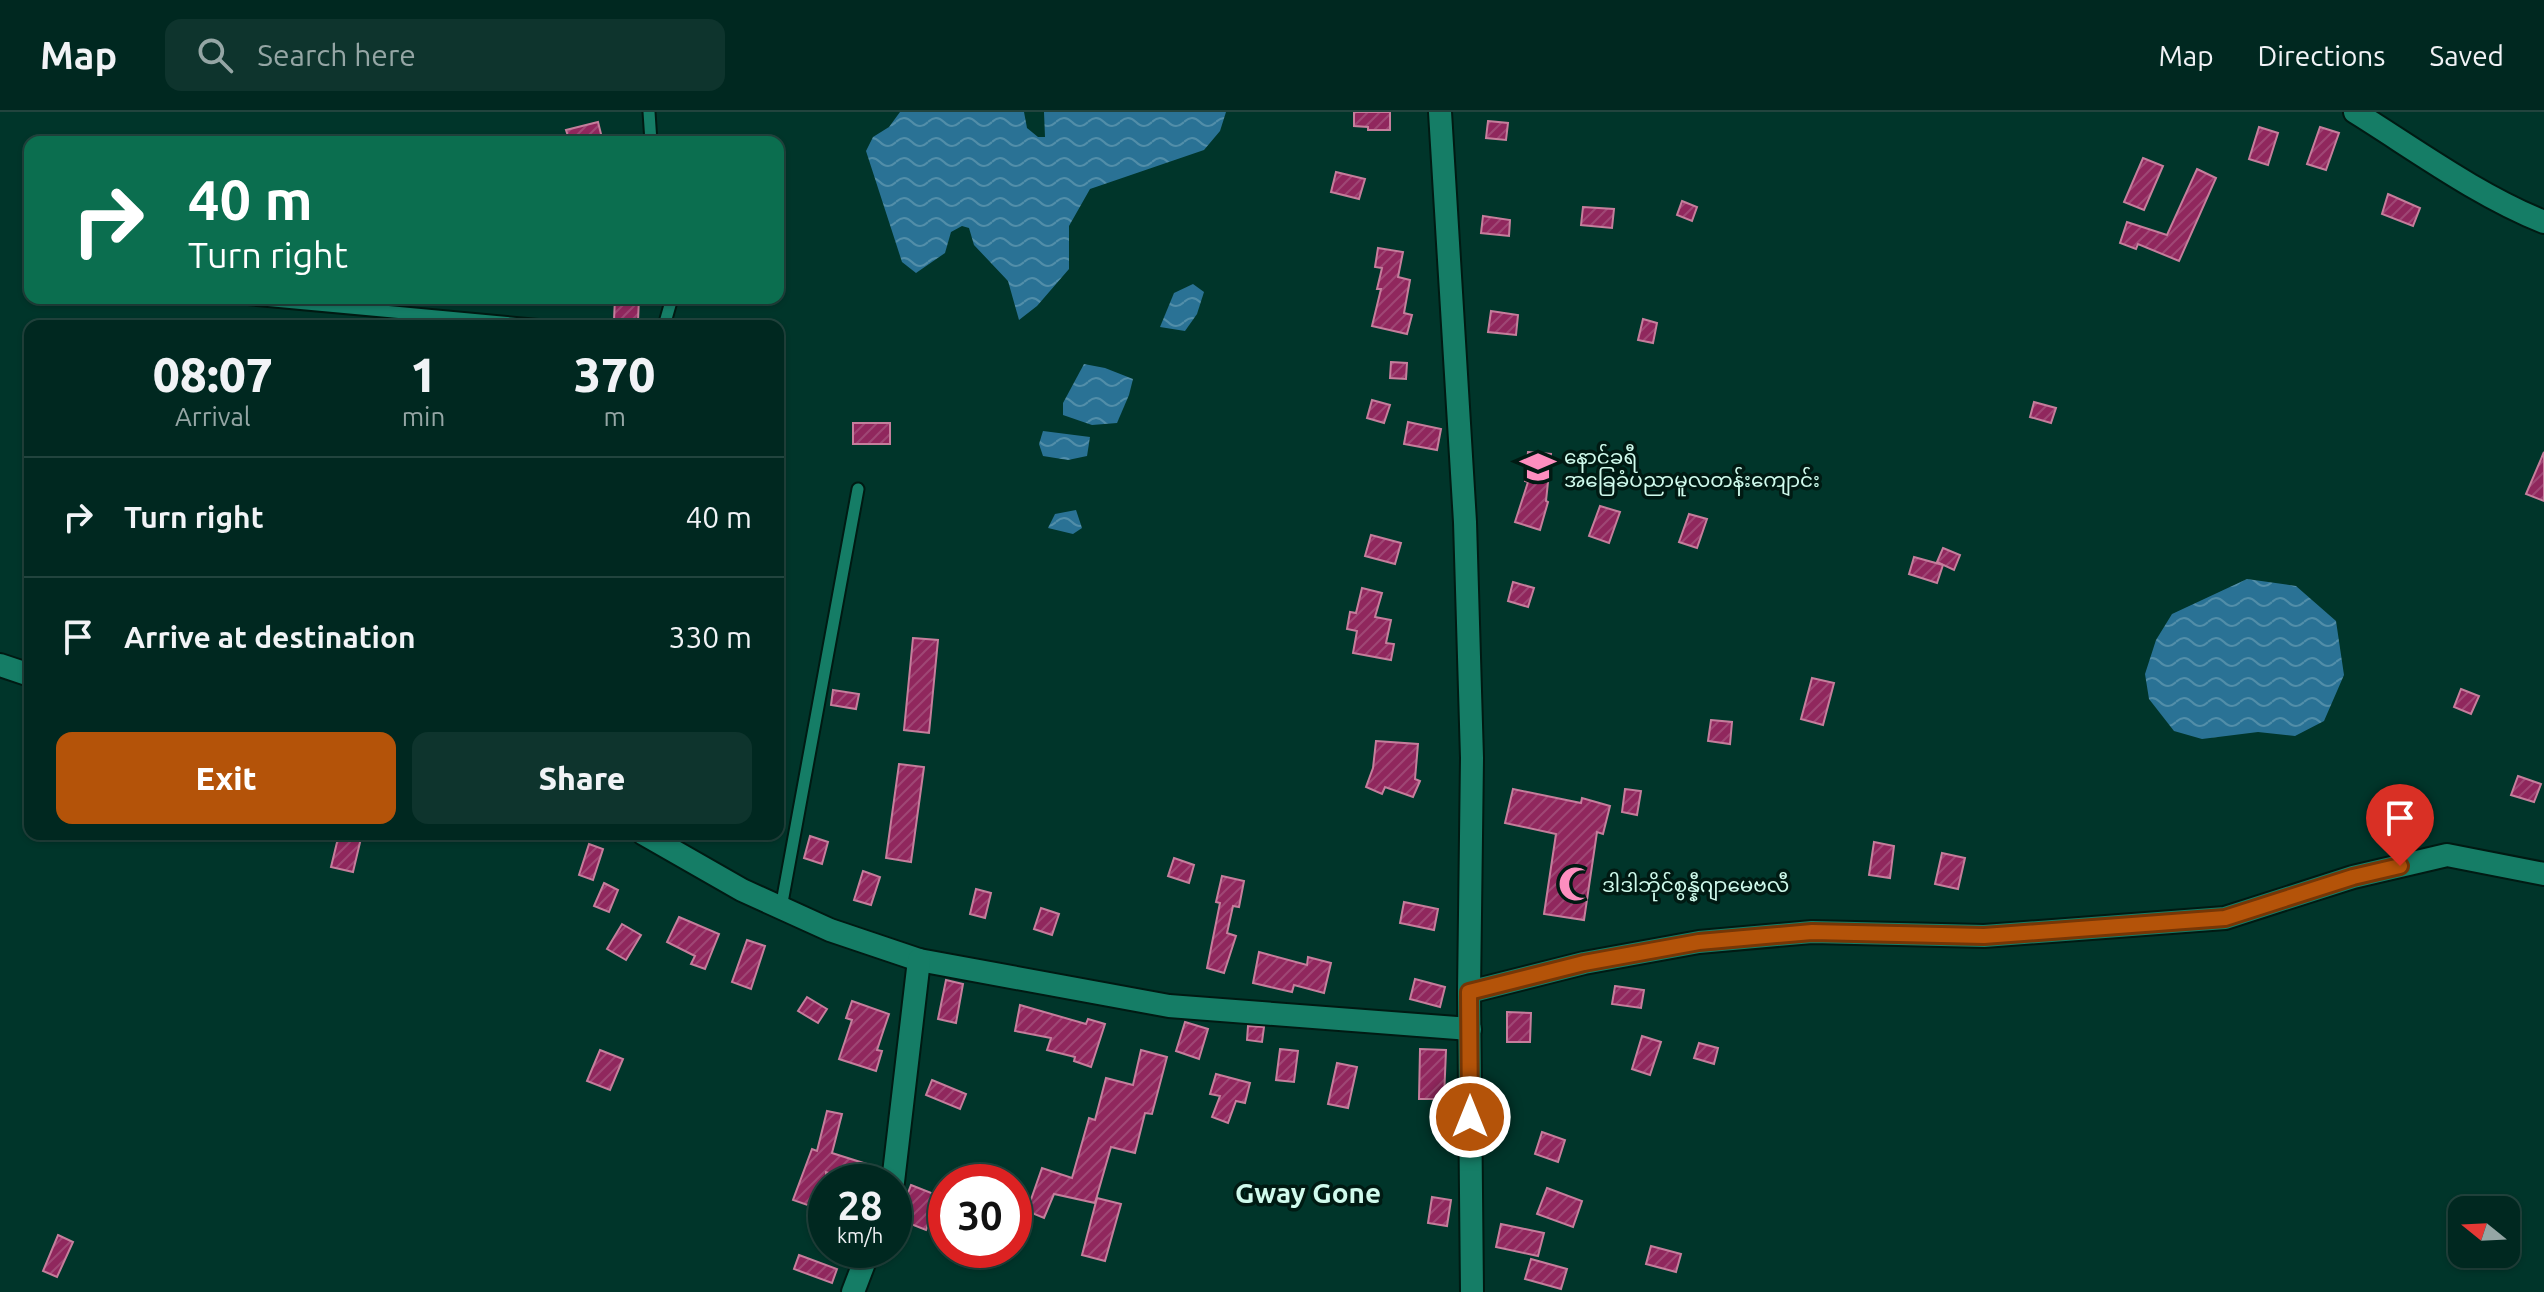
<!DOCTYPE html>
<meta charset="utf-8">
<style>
body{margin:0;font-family:Ubuntu,"Noto Sans Myanmar",sans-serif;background:#0e342d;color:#f1f3f6;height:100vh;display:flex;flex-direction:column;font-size:30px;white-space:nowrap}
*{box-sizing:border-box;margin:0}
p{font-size:26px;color:#95a6a5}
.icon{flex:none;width:44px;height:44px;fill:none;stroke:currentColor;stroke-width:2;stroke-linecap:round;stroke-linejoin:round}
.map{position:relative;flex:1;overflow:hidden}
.drawer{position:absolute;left:24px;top:208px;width:760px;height:520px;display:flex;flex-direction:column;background:#002820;border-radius:16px;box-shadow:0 2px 6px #0004,0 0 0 2px #22443e}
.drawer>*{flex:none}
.top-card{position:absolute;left:24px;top:24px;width:760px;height:168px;border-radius:16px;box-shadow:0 2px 6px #0004,0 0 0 2px #22443e;background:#0b6e4f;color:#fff;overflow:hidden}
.needle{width:52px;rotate:288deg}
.buttons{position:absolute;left:2448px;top:1084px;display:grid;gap:16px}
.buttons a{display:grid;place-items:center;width:72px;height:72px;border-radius:16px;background:#002820;box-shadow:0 2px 6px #0004,0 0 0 2px #22443e;font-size:40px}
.speed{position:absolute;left:808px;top:1052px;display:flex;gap:16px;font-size:40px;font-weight:700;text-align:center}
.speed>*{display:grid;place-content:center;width:104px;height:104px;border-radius:50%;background:#002820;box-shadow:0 2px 6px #0004,0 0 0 2px #22443e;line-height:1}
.speed small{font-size:20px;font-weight:400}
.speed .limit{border:12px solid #d22;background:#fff;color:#111}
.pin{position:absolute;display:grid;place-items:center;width:68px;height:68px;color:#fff;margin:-82px -34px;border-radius:50% 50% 50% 0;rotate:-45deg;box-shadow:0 0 8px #0007}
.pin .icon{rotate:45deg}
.me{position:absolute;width:88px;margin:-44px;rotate:0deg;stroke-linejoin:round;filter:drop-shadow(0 0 6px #0008)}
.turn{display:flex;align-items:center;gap:28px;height:168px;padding:0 32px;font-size:36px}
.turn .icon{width:104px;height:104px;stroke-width:2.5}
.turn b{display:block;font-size:56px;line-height:68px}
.eta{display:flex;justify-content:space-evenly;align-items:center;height:136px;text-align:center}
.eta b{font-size:48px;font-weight:800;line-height:56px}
.action{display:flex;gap:16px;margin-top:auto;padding:16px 32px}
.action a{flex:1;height:92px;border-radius:16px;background:#b45309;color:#fff;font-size:32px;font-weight:800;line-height:92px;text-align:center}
.action a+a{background:#0e342d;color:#f1f3f6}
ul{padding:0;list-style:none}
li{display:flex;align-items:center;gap:24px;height:120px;padding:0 32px;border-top:2px solid #22443e}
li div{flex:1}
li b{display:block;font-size:30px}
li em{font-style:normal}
header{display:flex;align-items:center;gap:48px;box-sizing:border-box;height:112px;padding:0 40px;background:#002820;border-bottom:2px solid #22443e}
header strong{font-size:38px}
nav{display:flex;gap:44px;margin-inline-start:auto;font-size:28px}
.search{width:560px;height:72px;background:#0e342d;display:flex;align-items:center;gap:20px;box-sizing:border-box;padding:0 28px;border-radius:16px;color:#95a6a5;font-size:30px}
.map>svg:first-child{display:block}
.water{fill:url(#water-waves)}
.building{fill:url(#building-hatch);stroke:#c57e9c;stroke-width:2}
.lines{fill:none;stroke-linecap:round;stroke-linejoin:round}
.lane-casing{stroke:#001a13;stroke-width:15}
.street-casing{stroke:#001a13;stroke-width:26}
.lane{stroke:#157d66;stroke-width:11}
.street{stroke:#157d66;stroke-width:22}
.route-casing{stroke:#753606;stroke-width:20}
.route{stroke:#b45309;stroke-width:14}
.labels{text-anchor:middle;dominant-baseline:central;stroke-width:7;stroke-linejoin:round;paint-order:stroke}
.poi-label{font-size:20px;fill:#d0fbed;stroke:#001a13;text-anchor:start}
.district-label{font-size:28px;font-weight:bold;fill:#d0fbed;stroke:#001a13}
</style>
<header>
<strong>Map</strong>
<div class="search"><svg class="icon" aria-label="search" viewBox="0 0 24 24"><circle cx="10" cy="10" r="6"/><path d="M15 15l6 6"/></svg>Search here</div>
<nav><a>Map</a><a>Directions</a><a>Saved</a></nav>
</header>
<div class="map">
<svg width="2544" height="1180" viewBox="0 0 2544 1180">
<defs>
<pattern id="water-waves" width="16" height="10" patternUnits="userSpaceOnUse" patternTransform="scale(2)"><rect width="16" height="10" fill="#2a7295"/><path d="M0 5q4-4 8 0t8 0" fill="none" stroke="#528ea9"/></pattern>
<pattern id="building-hatch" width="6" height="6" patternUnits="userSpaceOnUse" patternTransform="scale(2)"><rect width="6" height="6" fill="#90275d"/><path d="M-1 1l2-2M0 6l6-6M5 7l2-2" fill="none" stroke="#9f4775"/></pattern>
</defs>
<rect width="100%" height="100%" fill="#00352a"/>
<g class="water">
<path d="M900,0H1024L1027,16L1038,25H1045L1044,0H1226L1220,19L1204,38L1090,77L1069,114V157L1037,194L1019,208L1008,169L974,133L969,116L962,114L951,120L945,141L916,161L902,150L866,39L873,25L889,15Z"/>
<path d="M1193,172L1204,180L1197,202L1185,219L1160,215L1174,181Z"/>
<path d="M1084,252L1105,256L1133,267L1129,283L1117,311L1092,313L1063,303V291Z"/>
<path d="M1043,319L1090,325L1087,344L1068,348L1043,344L1039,332Z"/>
<path d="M1076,398L1082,416L1073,422L1048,416L1055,402Z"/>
<path d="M2247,467L2296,474L2336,509L2344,563L2324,609L2295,624L2258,620L2202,627L2174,619L2149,587L2145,562L2156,528L2172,502Z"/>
</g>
<g class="building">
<path d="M1354,0H1390V18H1368V15L1354,14Z"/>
<path d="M1488,9L1508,11L1506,28L1486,26Z"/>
<path d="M598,10L603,30H570L566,18Z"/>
<path d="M2259,15L2278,21L2268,53L2249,47Z"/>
<path d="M2320,15L2339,21L2326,58L2307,52Z"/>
<path d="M2143,46L2163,54L2144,98L2124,90Z"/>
<path d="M2197,57L2216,66L2179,149L2138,132L2136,137L2120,131L2127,110L2167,123Z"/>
<path d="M1336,60L1365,67L1359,87L1331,80Z"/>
<path d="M2388,82L2420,96L2413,114L2382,102Z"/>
<path d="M1682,89L1697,95L1692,109L1677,103Z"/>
<path d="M1583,95L1614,97L1612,116L1581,113Z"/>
<path d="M1483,104L1510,108L1509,124L1481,121Z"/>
<path d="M1378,136L1403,140L1398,165L1410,168L1404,201L1412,203L1407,222L1372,214L1381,177H1377L1382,156L1375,155Z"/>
<path d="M615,186H639L638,209L614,208Z"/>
<path d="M1491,199L1518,203L1516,223L1488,220Z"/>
<path d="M1643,207L1657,211L1653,231L1638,228Z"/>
<path d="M1391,250L1407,251L1406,267L1390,266Z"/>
<path d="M1372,288L1390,293L1384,311L1367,306Z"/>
<path d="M2034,290L2056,296L2051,311L2030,305Z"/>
<path d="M1408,310L1441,317L1437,338L1404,332Z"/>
<rect x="853" y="311" width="37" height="21"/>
<path d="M1528,340L1551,342L1546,389L1548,390L1540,418L1515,410L1528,370L1525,369Z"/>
<path d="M2544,340V389L2526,382Z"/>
<path d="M1600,394L1620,400L1609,431L1589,424Z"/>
<path d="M1689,402L1707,407L1697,436L1679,430Z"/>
<path d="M1371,423L1401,431L1395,452L1365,444Z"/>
<path d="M1943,436L1960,443L1954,458L1937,450Z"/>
<path d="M1914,445L1943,453L1937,471L1909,462Z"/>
<path d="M1513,470L1534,476L1528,495L1508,489Z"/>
<path d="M1362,476L1382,481L1375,505L1391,508L1386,531L1394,532L1391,548L1353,541L1357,519L1347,517L1350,500L1356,501Z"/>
<path d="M913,526L938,528L929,621L904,618Z"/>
<path d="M1812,566L1834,571L1823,613L1801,607Z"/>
<path d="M2461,577L2479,584L2471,602L2454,595Z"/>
<path d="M833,578L859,582L856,597L831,593Z"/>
<path d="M1711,608L1732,610L1730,632L1708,629Z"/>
<path d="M1376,629L1418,632L1415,667L1420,669L1413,685L1385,675L1382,682L1366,675L1373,656Z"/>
<path d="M899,652L924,655L911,750L886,746Z"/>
<path d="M2518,664L2541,672L2534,690L2511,683Z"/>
<path d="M1513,677L1581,691L1582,686L1610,694L1603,722L1597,720L1584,808L1544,802L1556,722L1505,711Z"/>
<path d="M1625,677L1641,679L1637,703L1622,700Z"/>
<path d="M339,722H362L353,760L331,755Z"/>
<path d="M810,724L828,730L822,752L804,746Z"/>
<path d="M1874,730L1894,734L1890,766L1869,763Z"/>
<path d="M589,732L603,737L593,768L579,763Z"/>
<path d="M1942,741L1965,746L1958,777L1935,772Z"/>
<path d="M1174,746L1194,753L1189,771L1168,764Z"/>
<path d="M863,759L880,765L871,793L854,788Z"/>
<path d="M1222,764L1244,769L1239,795L1233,794L1227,821L1236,824L1224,861L1207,856L1220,791L1216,790Z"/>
<path d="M604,771L618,778L609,800L594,794Z"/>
<path d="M976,777L991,781L985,806L970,802Z"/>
<path d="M1404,790L1438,797L1434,818L1400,811Z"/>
<path d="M1041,796L1059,802L1052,823L1034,817Z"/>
<path d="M679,805L719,822L705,857L691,852L695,844L667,830Z"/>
<path d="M622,812L641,823L626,848L607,837Z"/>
<path d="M747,828L765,834L751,877L732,870Z"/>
<path d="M1259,840L1307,853L1308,845L1331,851L1324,881L1294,873L1292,880L1253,871Z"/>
<path d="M1415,867L1445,875L1440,895L1410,887Z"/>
<path d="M946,868L963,872L956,911L938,907Z"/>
<path d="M1615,874L1644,878L1641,896L1612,892Z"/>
<path d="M807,885L827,897L818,911L798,899Z"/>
<path d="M852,889L889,902L877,938L882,939L876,959L839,947L852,908L846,906Z"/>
<path d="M1020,893L1086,912L1088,907L1105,912L1091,955L1074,949L1075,945L1047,938L1051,926L1015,919Z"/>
<path d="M1507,900L1531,901L1530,930H1507Z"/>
<path d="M1185,910L1208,917L1199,947L1176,939Z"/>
<path d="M1248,914L1264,915L1262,930L1247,928Z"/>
<path d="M1642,924L1661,930L1650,963L1632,957Z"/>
<path d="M1699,931L1718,936L1714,952L1694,946Z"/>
<path d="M1280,937L1298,939L1294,970L1276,968Z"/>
<path d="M1420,937L1446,938L1444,987H1419Z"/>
<path d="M600,938L623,947L610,978L587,969Z"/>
<path d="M1141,938L1167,945L1152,1002L1145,1001L1135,1041L1111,1035L1095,1091L1054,1082L1044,1106L1027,1099L1042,1056L1072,1066L1089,1006L1095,1008L1106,966L1133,973Z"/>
<path d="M1337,951L1357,955L1348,996L1328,992Z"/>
<path d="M1216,962L1250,971L1245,991L1236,989L1228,1011L1212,1005L1220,984L1210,982Z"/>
<path d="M932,968L966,982L960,997L926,983Z"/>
<path d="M827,999L842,1002L832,1041L873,1054L868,1070H858L826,1060V1086L822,1098L793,1088L812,1037L817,1039Z"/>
<path d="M1542,1020L1565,1028L1558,1050L1535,1042Z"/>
<path d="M911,1073L939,1084L926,1118L898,1107Z"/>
<path d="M1547,1076L1582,1089L1573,1115L1537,1102Z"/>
<path d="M1432,1085L1451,1088L1447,1114L1428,1111Z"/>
<path d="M1097,1086L1121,1092L1105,1149L1082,1143Z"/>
<path d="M1501,1112L1544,1121L1538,1144L1496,1135Z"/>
<path d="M58,1123L73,1130L57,1165L43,1159Z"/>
<path d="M1651,1134L1681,1142L1676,1160L1646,1152Z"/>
<path d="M799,1143L837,1157L832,1171L794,1157Z"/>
<path d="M1531,1147L1567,1157L1561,1177L1525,1167Z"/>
</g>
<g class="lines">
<g class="lane-casing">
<g id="lane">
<path d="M649,0L651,30"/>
<path d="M242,186L544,214"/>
<path d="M664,214L672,186"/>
<path d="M781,796L858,377"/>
</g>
</g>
<g class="street-casing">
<g id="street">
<path d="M1440,0L1465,410L1472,646L1469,880L1472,1180"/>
<path d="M2355,0C2416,38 2477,83 2544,110"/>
<path d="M0,553L30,563"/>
<path d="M644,722L742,778L830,818L919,848L1169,894L1470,917"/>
<path d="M1469,880L1584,851L1699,830L1812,820L1984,824L2225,806L2353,765L2447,743L2544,762"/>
<path d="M893,1070L919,848"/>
<path d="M853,1180L869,1138"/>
</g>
</g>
<use href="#lane" class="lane"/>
<use href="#street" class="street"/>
</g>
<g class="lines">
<g class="route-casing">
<path id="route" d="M1470,1005L1469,880L1584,851L1699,830L1812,820L1984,824L2225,806L2353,765L2400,754"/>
</g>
<use href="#route" class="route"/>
</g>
<defs>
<g id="school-bare" transform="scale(2.76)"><path d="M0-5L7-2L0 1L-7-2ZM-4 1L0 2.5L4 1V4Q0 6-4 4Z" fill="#fd8ebf" stroke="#001a13" stroke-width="2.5" paint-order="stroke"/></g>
<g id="mosque-bare" transform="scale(2.76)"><path d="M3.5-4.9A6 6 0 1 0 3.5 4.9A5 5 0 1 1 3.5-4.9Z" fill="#fd8ebf" stroke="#001a13" stroke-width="2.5" paint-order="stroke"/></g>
</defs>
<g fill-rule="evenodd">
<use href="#school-bare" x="1538" y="355"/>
<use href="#mosque-bare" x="1576" y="772"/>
</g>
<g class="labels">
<g class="poi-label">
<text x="1564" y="344">နောင်ခရီ<tspan x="1564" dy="23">အခြေခံပညာမူလတန်းကျောင်း</tspan></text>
<text x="1602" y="772">ဒါဒါဘိုင်စွန္နီဂျာမေဗလီ</text>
</g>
<g class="district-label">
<text x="1308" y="1080">Gway Gone</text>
</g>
</g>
</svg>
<div class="buttons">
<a><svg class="needle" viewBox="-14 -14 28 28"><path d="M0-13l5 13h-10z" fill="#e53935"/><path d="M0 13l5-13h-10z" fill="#95a6a5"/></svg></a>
</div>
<div class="speed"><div>28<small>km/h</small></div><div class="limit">30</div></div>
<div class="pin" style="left:2400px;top:754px;background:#d93025"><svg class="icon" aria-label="arrive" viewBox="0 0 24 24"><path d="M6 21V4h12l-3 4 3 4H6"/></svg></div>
<svg class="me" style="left:1470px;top:1005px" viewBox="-20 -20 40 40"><circle r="17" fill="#b45309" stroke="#fff" stroke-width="3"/><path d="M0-11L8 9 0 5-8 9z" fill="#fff"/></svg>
<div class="top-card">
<div class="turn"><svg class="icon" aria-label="right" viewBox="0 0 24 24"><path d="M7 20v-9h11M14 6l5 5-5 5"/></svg><div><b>40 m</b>Turn right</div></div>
</div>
<section class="drawer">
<div class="eta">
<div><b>08:07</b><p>Arrival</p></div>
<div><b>1</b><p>min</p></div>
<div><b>370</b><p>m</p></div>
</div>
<ul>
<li><svg class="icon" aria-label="right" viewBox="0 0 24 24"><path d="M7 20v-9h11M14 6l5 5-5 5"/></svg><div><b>Turn right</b></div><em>40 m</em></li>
<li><svg class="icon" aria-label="arrive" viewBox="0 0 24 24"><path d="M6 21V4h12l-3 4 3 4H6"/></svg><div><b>Arrive at destination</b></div><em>330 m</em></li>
</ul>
<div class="action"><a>Exit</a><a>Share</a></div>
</section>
</div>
